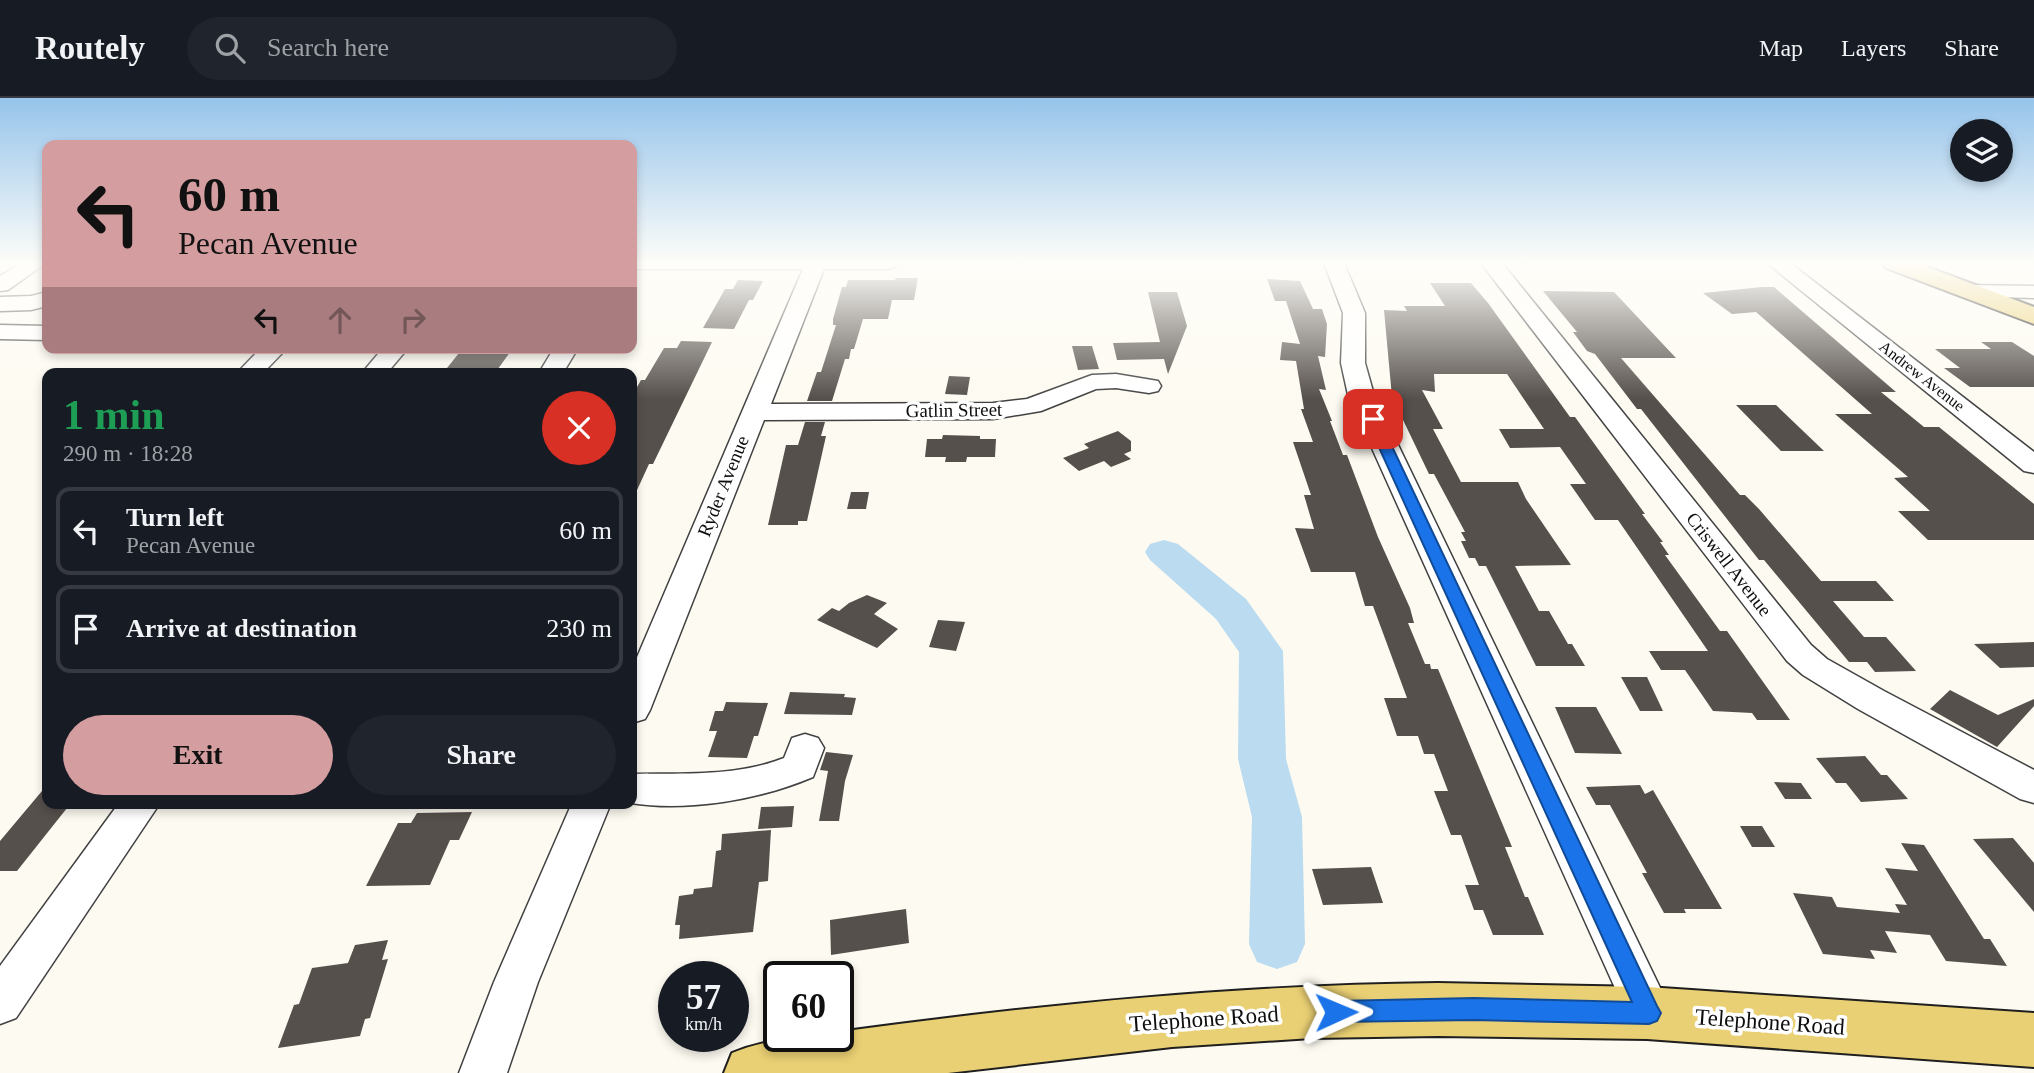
<!DOCTYPE html>
<meta charset="utf-8">
<style>
body{margin:0;font-family:"Times New Roman",serif;background:#20242c;color:#f1f3f6;height:100vh;display:flex;flex-direction:column;font-size:26px;white-space:nowrap}
*{box-sizing:border-box;margin:0}
p{font-size:23px;color:#9ea1a6}
.icon{flex:none;width:38px;height:38px;fill:none;stroke:currentColor;stroke-width:2;stroke-linecap:round;stroke-linejoin:round}
.map{position:relative;flex:1;overflow:hidden}
.panel{position:absolute;left:42px;top:270px;width:595px;height:441px;display:flex;flex-direction:column;background:#171b24;border-radius:14px;box-shadow:0 4px 10px #0003}
.panel>*{flex:none}
.hud{position:absolute;left:42px;top:42px;width:595px;height:214px;border-radius:14px;box-shadow:0 4px 10px #0003;background:#d49da0;color:#111;overflow:hidden}
.buttons{position:absolute;left:1950px;top:21px;display:grid;gap:14px}
.buttons a{display:grid;place-items:center;width:63px;height:63px;border-radius:50%;background:#171b24;box-shadow:0 4px 10px #0003;font-size:35px}
.speed{position:absolute;left:658px;top:863px;display:flex;gap:14px;font-size:35px;font-weight:700;text-align:center}
.speed>*{display:grid;place-content:center;width:91px;height:91px;border-radius:50%;background:#171b24;box-shadow:0 4px 10px #0003;line-height:1}
.speed small{font-size:18px;font-weight:400}
.speed .limit{border:4px solid #111;border-radius:10px;background:#fff;color:#111}
.pin{position:absolute;display:grid;place-items:center;width:60px;height:60px;color:#fff;margin:-30px;border-radius:14px;box-shadow:0 4px 10px #0006}
.me{position:absolute;width:77px;margin:-38px;rotate:89deg;stroke-linejoin:round;filter:drop-shadow(0 0 5px #0008)}
.turn{display:flex;align-items:center;gap:24px;height:147px;padding:0 21px;font-size:32px}
.turn .icon{width:91px;height:91px;stroke-width:2.5}
.turn b{display:block;font-size:49px;line-height:60px}
.lanes{display:flex;align-items:center;height:66px;padding:0 21px;background:#0003;justify-content:center;gap:35px;direction:ltr}
.lanes .off{opacity:.35}
.round{display:grid;place-items:center;flex:none;width:74px;height:74px;border-radius:37px;background:#20242c}
.headline{display:flex;align-items:center;justify-content:space-between;height:119px;padding:0 21px}
h1{font-size:42px;font-weight:700;line-height:52px;color:#1e9e55}
.primary-button{display:flex;gap:14px;margin-top:auto;padding:14px 21px}
.primary-button a{flex:1;height:80px;border-radius:42px;background:#d49da0;color:#111;font-size:28px;font-weight:700;line-height:80px;text-align:center}
.primary-button a+a{background:#20242c;color:#f1f3f6}
ul{padding:0;list-style:none}
li{display:flex;align-items:center;gap:21px;height:88px;margin:0 14px 10px;padding:0 7px;border:4px solid #363941;border-radius:14px}
li div{flex:1}
li b{display:block;font-size:26px}
li em{font-style:normal}
header{display:flex;align-items:center;gap:42px;box-sizing:border-box;height:98px;padding:0 35px;background:#171b24;border-bottom:2px solid #363941}
header strong{font-size:33px}
nav{display:flex;gap:38px;margin-inline-start:auto;font-size:24px}
.search{width:490px;height:63px;background:#20242c;display:flex;align-items:center;gap:18px;box-sizing:border-box;padding:0 24px;border-radius:38px;color:#9ea1a6;font-size:26px}
.map>svg:first-child{display:block}
.lines{fill:none;stroke-linecap:round;stroke-linejoin:round}
.river{fill:#bbdbf0;fill-rule:evenodd}
.building{fill:#56504c}
.minor-casing{stroke:#414141;stroke-width:3}
.major-casing{stroke:#1f1f1f;stroke-width:4}
.minor{fill:#fff;fill-rule:evenodd}
.major{fill:#ead074;fill-rule:evenodd}
.route{fill:#1a73e8;stroke:#114b97;stroke-width:2}
.labels{text-anchor:middle;dominant-baseline:central;stroke-width:7;stroke-linejoin:round;paint-order:stroke}
.far-street-label{font-size:16px;fill:#0e0e0e;stroke:#fff}
.street-label{font-size:19px;fill:#0e0e0e;stroke:#fff}
.near-street-label{font-size:23px;fill:#0e0e0e;stroke:#fff}
</style>
<header>
<strong>Routely</strong>
<div class="search"><svg class="icon" aria-label="search" viewBox="0 0 24 24"><circle cx="10" cy="10" r="6"/><path d="M15 15l6 6"/></svg>Search here</div>
<nav><a>Map</a><a>Layers</a><a>Share</a></nav>
</header>
<div class="map">
<svg width="2034" height="975" viewBox="0 0 2034 975">
<rect width="100%" height="100%" fill="#fdfbf1"/>
<g class="lines">
<path class="river" d="M1164,442L1178,446L1246,501L1283,553L1286,661L1302,719L1305,846L1297,864L1277,871L1257,864L1249,846L1252,719L1238,661L1239,554L1216,521L1150,462L1145,454L1150,446Z"/>
</g>
<g class="building">
<path d="M896,180H918L914,202H892L888,221H863L854,251H851L849,261H845L832,303H807L817,274H821L836,227H833V221L842,189H846L848,182H895Z"/>
<path d="M1267,181L1300,183L1313,211H1322L1327,226L1325,259L1318,258L1326,292L1319,291L1332,323H1330L1343,357H1347L1378,439L1410,510L1414,525H1408L1425,566H1430L1431,571H1438L1512,749H1505L1525,799H1528L1544,837H1493L1483,812H1474L1465,787H1479L1461,737H1451L1434,693H1448L1434,656H1424L1418,638H1397L1384,600H1407L1373,508H1365L1355,474H1311L1295,430L1314,431L1304,397H1311L1293,344H1313L1301,311H1304L1296,263L1280,262L1282,244L1300,246L1286,203H1275Z"/>
<path d="M738,182L763,183L753,202H749L734,231L703,230L725,191H733Z"/>
<path d="M1430,185H1471L1488,205L1570,319H1575L1645,416H1642L1663,444H1660L1669,457H1665L1720,533H1727L1790,622H1757L1752,615L1713,613L1685,572H1661L1649,553H1708L1618,422H1595L1570,386H1586L1560,349L1510,350L1499,331H1544L1507,276H1434L1435,294L1422,292L1443,331H1433L1461,384H1518L1526,401L1571,467L1515,468L1539,513H1549L1568,546H1572L1585,568H1536L1486,468H1479L1475,460H1469L1461,443H1466L1461,434H1465L1434,376H1429L1392,299L1384,212L1407,213L1404,208H1445Z"/>
<path d="M1762,189H1774L1896,294H1881L1924,329H1939L2034,406V442H1928L1898,413H1930L1894,380L1908,379L1835,316H1872L1756,214L1732,216L1703,195Z"/>
<path d="M1543,193L1614,194L1676,260H1621L1740,397H1745L1759,411L1821,483H1876L1894,503H1833L1864,539H1886L1916,573L1875,574L1867,564H1849L1764,462H1759L1641,311H1637L1595,256L1587,253L1573,234H1577Z"/>
<path d="M1148,194H1177L1187,228L1168,276L1164,261L1117,262L1113,245L1160,244Z"/>
<path d="M681,243L712,244L653,366H649L632,403V298L641,282H645L664,250H677Z"/>
<path d="M1981,244H2012L2034,258V289H1970L1944,270H1960L1935,251H1991Z"/>
<path d="M1072,248H1092L1099,271L1078,272Z"/>
<path d="M463,250H513L495,275H443Z"/>
<path d="M949,278L970,279L967,297L945,296Z"/>
<path d="M1736,307H1776L1824,353H1781Z"/>
<path d="M805,324H825L821,338H826L807,423H798V427H768L786,347H798Z"/>
<path d="M1118,333L1131,343V353L1124,356L1131,361L1111,369L1104,363L1079,373L1063,360L1089,350L1084,346Z"/>
<path d="M943,337L980,338V341H996L995,359H967L966,364H945L946,359H925L927,341H942Z"/>
<path d="M851,394H869L866,411H847Z"/>
<path d="M867,497L887,505L874,516L898,531L877,550L817,522L832,510L839,513L849,505Z"/>
<path d="M938,522L965,524L956,553L929,549Z"/>
<path d="M2034,544V569L2000,570L1974,546Z"/>
<path d="M1621,579H1647L1663,613H1640Z"/>
<path d="M1950,592L1998,617L2034,601V608L1997,649L1930,611Z"/>
<path d="M790,594L845,596L844,599L856,600L852,617L784,616Z"/>
<path d="M726,604L768,605L758,638H754L747,660L708,659L717,633H709L715,613H723Z"/>
<path d="M1555,609H1596L1622,656L1575,655Z"/>
<path d="M826,654L853,657L845,683L839,723H819L828,673L820,672Z"/>
<path d="M1865,658L1881,677H1887L1908,701L1861,704L1846,685H1836L1816,660Z"/>
<path d="M1774,684L1801,685L1812,701H1785Z"/>
<path d="M47,687V705H71L17,773H0V743Z"/>
<path d="M1640,687L1645,696L1653,692L1722,811H1684L1686,815H1664L1642,775H1647L1610,707H1596L1586,689Z"/>
<path d="M794,708L792,729L758,731L761,709Z"/>
<path d="M472,714L459,742H450L430,787L366,788L398,725H411L417,715Z"/>
<path d="M1740,728H1762L1775,749H1752Z"/>
<path d="M771,732L768,783L759,784L753,834L679,841L680,827H675L679,798L693,796L694,791L712,789L716,753L721,752L722,736Z"/>
<path d="M2013,740L2034,765V814L1973,741Z"/>
<path d="M1901,745L1924,747L1984,841H1990L2007,868L1946,863L1930,837L1885,833L1897,855L1870,852L1875,861L1823,856L1793,795L1832,799L1837,809L1900,815L1895,806L1907,807L1885,770L1918,773Z"/>
<path d="M1371,769L1383,805L1323,807L1312,771Z"/>
<path d="M906,811L909,845L831,857L830,822Z"/>
<path d="M388,842L382,862L388,861L370,920L365,921L360,938L278,950L294,907L299,906L312,870L348,865L355,847Z"/>
</g>
<g class="lines">
<g class="minor-casing">
<g id="minor">
<path d="M22,165H46L8,192L0,193V178Z"/>
<path d="M632,165H898L895,169L888,171H824L771,306L993,305L1027,301L1092,277L1116,276L1158,283L1161,288L1158,293L1149,295L1116,290L1096,291L1041,313L993,321L764,322L650,612L645,621L632,625V571L803,171H632Z"/>
<path d="M1324,165H1344L1365,215V265L1374,297L1665,900L1672,915L1665,930L1649,937L1633,930L1348,297L1341,265L1343,215Z"/>
<path d="M1481,165H1502L1811,547L1827,561L1884,593L2034,672V705L2020,701L1858,611L1803,577L1787,563Z"/>
<path d="M1767,165H1790L2034,354V375L2024,373Z"/>
<path d="M1968,187L2034,188V200L1960,198L1957,193L1960,188Z"/>
<path d="M47,194V208L31,212L0,213V199L31,198Z"/>
<path d="M0,227L47,228V242L0,241Z"/>
<path d="M261,250H287L263,275H237Z"/>
<path d="M383,250H408L387,275H362Z"/>
<path d="M554,250H578L563,275H539Z"/>
<path d="M805,636L818,640L824,650L813,679C759,702 688,714 630,705H632V676C682,675 736,679 784,660L792,640Z"/>
<path d="M119,705H160L16,920L0,926V868Z"/>
<path d="M572,705H611L538,884L507,975H459L494,884Z"/>
</g>
</g>
<g class="major-casing">
<g id="major">
<path d="M1882,165H1917L2034,209V226L1886,170Z"/>
<path d="M1438,885L1647,889L2034,915V969L1647,941L1438,938L1312,940L1172,949L948,975H724L732,955C766,941 802,938 838,938V934C1038,907 1236,887 1438,885Z"/>
</g>
</g>
<use href="#minor" class="minor"/>
<use href="#major" class="major"/>
</g>
<linearGradient id="sky" x2="0" y2="1"><stop stop-color="#96c4eb"/><stop offset="0.55" stop-color="#fefdf9"/><stop offset="1" stop-color="#fefdf9" stop-opacity="0"/></linearGradient>
<rect width="2034" height="301" fill="url(#sky)"/>
<path class="route" d="M1373,317L1379,321L1657,908L1661,915L1657,923L1649,926L1474,922L1336,924L1327,921L1324,914L1327,906L1336,903L1474,900L1632,904L1366,321Z"/>
<g class="labels">
<g class="far-street-label">
<text transform="translate(1922 278) rotate(38)">Andrew Avenue</text>
</g>
<g class="street-label">
<text transform="translate(954 312) rotate(-1)">Gatlin Street</text>
<text transform="translate(723 388) rotate(-68)">Ryder Avenue</text>
<text transform="translate(1729 466) rotate(52)">Criswell Avenue</text>
</g>
<g class="near-street-label">
<text transform="translate(1204 921) rotate(-4)">Telephone Road</text>
<text transform="translate(1770 924) rotate(4)">Telephone Road</text>
</g>
</g>
</svg>
<div class="buttons">
<a><svg class="icon" aria-label="layers" viewBox="0 0 24 24"><path d="M12 4l9 5-9 5-9-5zM3 14l9 5 9-5"/></svg></a>
</div>
<div class="speed"><div>57<small>km/h</small></div><div class="limit">60</div></div>
<div class="pin" style="left:1373px;top:321px;background:#d93025"><svg class="icon" aria-label="arrive" viewBox="0 0 24 24"><path d="M6 21V4h12l-3 4 3 4H6"/></svg></div>
<svg class="me" style="left:1336px;top:914px" viewBox="-20 -20 40 40"><path d="M0-17L14 15 0 8-14 15z" fill="#1a73e8" stroke="#fff" stroke-width="4"/></svg>
<div class="hud">
<div class="turn"><svg class="icon" aria-label="left" viewBox="0 0 24 24"><path d="M17 20v-9H6M10 6l-5 5 5 5"/></svg><div><b>60 m</b>Pecan Avenue</div></div>
<div class="lanes"><svg class="icon" aria-label="left" viewBox="0 0 24 24"><path d="M17 20v-9H6M10 6l-5 5 5 5"/></svg><svg class="icon off" aria-label="ahead" viewBox="0 0 24 24"><path d="M12 20V5M6 11l6-6 6 6"/></svg><svg class="icon off" aria-label="right" viewBox="0 0 24 24"><path d="M7 20v-9h11M14 6l5 5-5 5"/></svg></div>
</div>
<section class="panel">
<div class="headline"><div><h1>1 min</h1><p>290 m · 18:28</p></div><a class="round" style="background:#d93025;color:#fff"><svg class="icon" aria-label="close" viewBox="0 0 24 24"><path d="M6 6l12 12M18 6L6 18"/></svg></a></div>
<ul>
<li><svg class="icon" aria-label="left" viewBox="0 0 24 24"><path d="M17 20v-9H6M10 6l-5 5 5 5"/></svg><div><b>Turn left</b><p>Pecan Avenue</p></div><em>60 m</em></li>
<li><svg class="icon" aria-label="arrive" viewBox="0 0 24 24"><path d="M6 21V4h12l-3 4 3 4H6"/></svg><div><b>Arrive at destination</b></div><em>230 m</em></li>
</ul>
<div class="primary-button"><a>Exit</a><a>Share</a></div>
</section>
</div>
